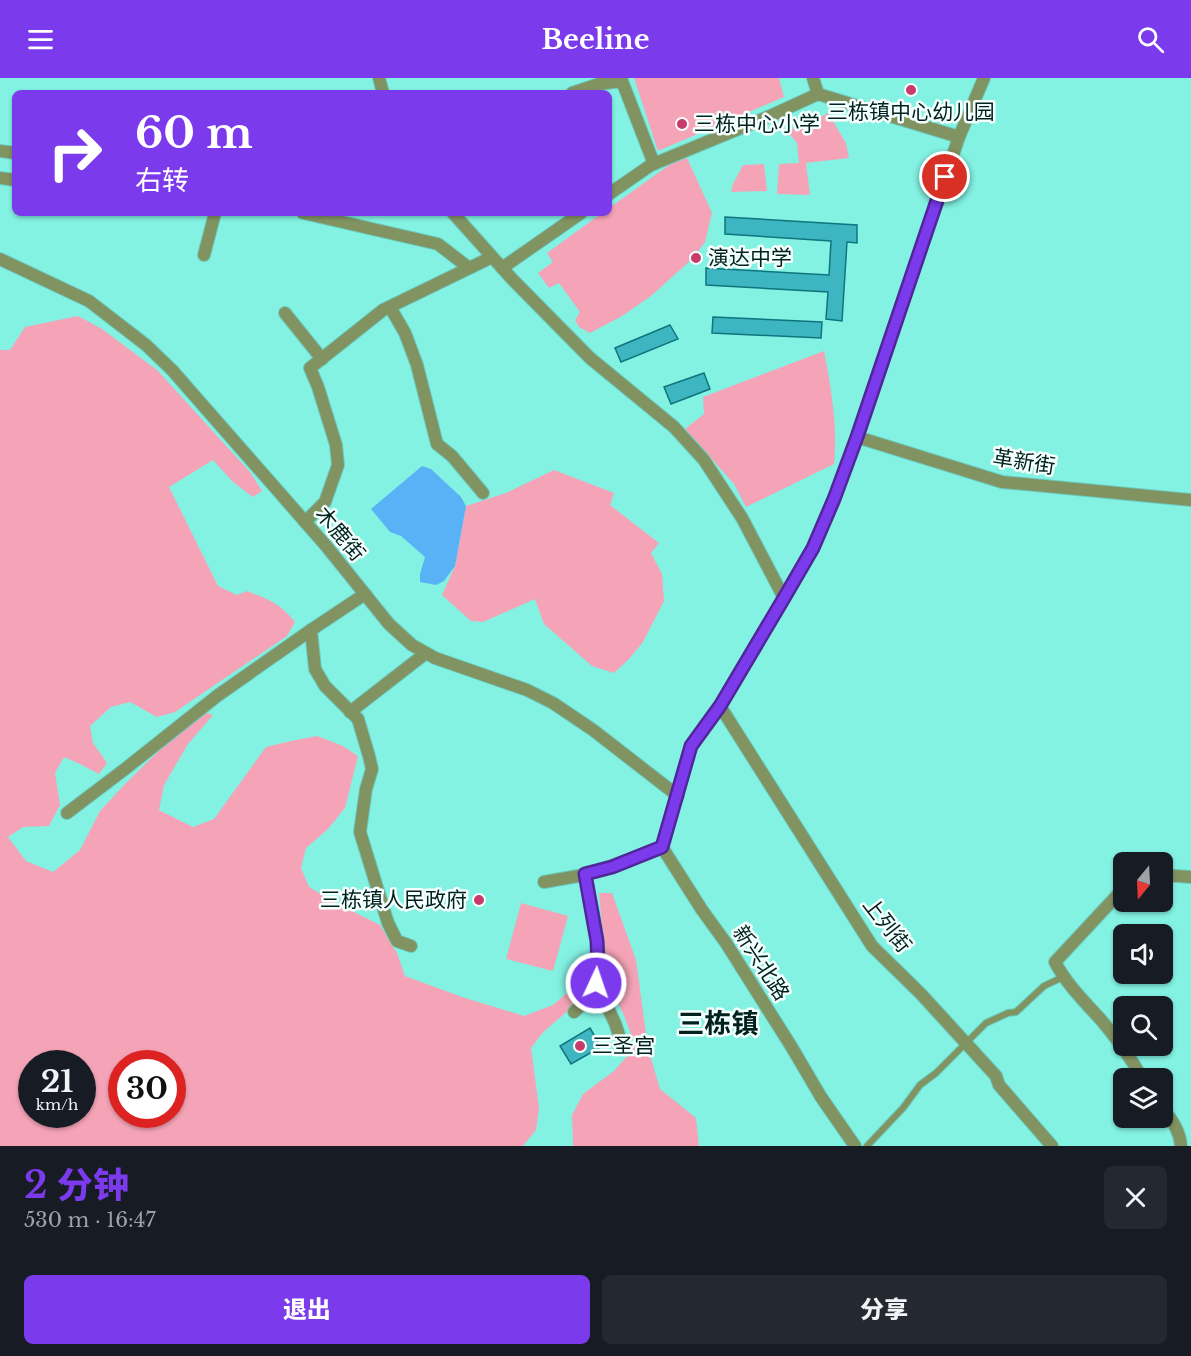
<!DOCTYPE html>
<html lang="zh">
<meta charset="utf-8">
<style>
body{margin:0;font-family:"Libre Baskerville","Noto Sans SC",serif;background:#242831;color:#f1f3f6;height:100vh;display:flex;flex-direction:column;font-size:22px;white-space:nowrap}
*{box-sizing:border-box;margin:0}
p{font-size:20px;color:#9ea1a6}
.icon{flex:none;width:33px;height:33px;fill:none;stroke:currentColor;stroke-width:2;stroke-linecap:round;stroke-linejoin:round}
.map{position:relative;height:1068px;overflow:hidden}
.sheet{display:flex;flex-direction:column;background:#171b24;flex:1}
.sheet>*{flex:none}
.banner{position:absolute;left:12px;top:12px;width:600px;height:126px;border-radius:9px;box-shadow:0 2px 4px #0004;background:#7c3aed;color:#fff;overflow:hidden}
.needle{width:39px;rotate:198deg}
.fabs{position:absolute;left:1113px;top:774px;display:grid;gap:12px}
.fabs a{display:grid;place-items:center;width:60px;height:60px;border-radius:9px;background:#171b24;box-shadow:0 2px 4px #0004;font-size:30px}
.speed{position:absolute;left:18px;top:972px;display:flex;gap:12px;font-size:30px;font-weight:700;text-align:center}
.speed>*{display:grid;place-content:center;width:78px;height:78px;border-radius:50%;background:#171b24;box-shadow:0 2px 4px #0004;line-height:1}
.speed small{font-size:15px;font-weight:400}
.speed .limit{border:9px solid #d22;background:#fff;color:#111}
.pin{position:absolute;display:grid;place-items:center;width:51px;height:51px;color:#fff;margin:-26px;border:3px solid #fff;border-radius:50%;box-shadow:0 2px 6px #0007}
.me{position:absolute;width:66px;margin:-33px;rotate:3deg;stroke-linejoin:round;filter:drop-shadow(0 0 4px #0008)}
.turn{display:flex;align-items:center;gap:21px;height:126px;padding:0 24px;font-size:27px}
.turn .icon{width:78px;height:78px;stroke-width:2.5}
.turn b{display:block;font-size:42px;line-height:51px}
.round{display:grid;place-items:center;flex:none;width:63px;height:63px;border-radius:9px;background:#242831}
.overview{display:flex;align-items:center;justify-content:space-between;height:102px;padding:0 24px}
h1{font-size:36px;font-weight:800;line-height:45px;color:#7c3aed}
.action{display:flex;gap:12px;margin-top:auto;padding:12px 24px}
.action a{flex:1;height:69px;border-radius:9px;background:#7c3aed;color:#fff;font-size:24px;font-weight:800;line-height:69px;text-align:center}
.action a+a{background:#242831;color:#f1f3f6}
header{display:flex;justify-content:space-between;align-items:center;height:78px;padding:0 24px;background:#7c3aed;color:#fff;font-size:27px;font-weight:800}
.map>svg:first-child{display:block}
.green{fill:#f5a4b7;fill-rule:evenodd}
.water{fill:#59b2f5}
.building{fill:#3db6c1;stroke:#0f757d;stroke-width:1.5}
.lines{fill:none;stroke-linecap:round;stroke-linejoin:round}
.service-casing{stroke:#6bccbf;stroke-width:8}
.minor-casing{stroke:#6bccbf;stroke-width:14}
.service{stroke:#829362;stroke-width:6}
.minor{stroke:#829362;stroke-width:12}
.route-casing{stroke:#51269a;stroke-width:15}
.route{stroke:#7c3aed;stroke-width:10}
.poi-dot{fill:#c83b6b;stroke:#f5fffd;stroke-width:2}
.labels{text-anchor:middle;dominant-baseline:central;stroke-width:5;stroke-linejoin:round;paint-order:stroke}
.poi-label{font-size:21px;fill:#00211d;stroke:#f5fffd;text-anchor:start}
.street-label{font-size:21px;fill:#00211d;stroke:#f5fffd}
.district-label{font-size:27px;font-weight:bold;fill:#00211d;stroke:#f5fffd}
</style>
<header><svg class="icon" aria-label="menu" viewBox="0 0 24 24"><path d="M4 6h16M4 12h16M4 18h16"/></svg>Beeline<svg class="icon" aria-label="search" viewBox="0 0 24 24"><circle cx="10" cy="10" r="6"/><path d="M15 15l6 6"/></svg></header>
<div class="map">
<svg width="1191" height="1068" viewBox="0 0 1191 1068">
<rect width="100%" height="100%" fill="#83f2e3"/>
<g class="green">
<path d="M634,0H779L784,19L658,73Z"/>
<path d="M828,35L846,65L849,80L806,85L810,117L777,116L779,86L799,85L797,65L786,52L803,49Z"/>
<path d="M687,80L712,135L705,164L692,181L651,218L622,238L590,255L579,249L575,242L580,234L559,205L549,210L538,195L553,184L547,175L602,135H609V130L672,85Z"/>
<path d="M764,86L767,113L731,114L733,106L743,87Z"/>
<path d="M78,238L102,251L157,292L250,394L262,413L253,419L233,404L213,382L169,409L218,508L237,517L247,513C269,522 280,525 295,544L287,558L175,634L157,639L130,624L111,629L90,648L93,665L107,685L99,696L82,687L64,679L55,695L60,727L49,748L23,749L8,759L26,783L53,794L80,772L100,733L124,707L184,648L207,635L213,637L188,666L164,707L159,732L193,749L214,741L266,669L291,663L317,658L343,668L358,678L345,730L328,751L306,770L301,790L309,809L338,826L380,847L397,875L405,898L462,919L524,938L553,927L574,909L592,891C594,921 557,938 540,958C537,962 534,966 531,970L539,1030L536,1052L523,1068H0V272H10L25,249ZM32,986H82V1036H32ZM122,986H172V1036H122Z"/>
<path d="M824,273C831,310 838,348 834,386L746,429L734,406L685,351L704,336L703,319Z"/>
<path d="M554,392L614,415L610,427L659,465L651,475L662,496L664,523L643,564L629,581L614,595L592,588L544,546L535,521L483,544L471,543L442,517L455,488L466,428L506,415Z"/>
<path d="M599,815H612L636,882L648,970L660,1011L696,1040L699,1068H573L572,1037L583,1016L614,993L629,976L635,967L625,940L607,901Z"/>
<path d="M521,825L568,838L553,893L506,881Z"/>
</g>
<path class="water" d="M422,388L431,391L461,419L466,428L455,488L444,503L436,507L420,504V496L425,479L401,458L390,454L371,431Z"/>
<g class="building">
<path d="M725,139L857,147V165L847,164L842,243L826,241L828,214L706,207V190L829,197L831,163L725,156Z"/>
<path d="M713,239L822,244L821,260L712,255Z"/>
<path d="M670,247L678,261L621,284L615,270Z"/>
<path d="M704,295L710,311L671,326L664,309Z"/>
<path d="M590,950L601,969L571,986L560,968Z"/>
</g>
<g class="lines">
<g class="service-casing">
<path id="service" d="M867,1068L903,1030L920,1007L936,995L986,945L1008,935L1016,934L1044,908L1063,899"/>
</g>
<g class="minor-casing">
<g id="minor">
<path d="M379,0L383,15"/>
<path d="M813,0L818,16L959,59"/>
<path d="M572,15L599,6L622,3L654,86"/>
<path d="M0,73L15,75"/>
<path d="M0,100L15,102"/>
<path d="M609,116L651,87L770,38L818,16"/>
<path d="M303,135L438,166L469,190"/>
<path d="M453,135L513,202L590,280L674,349L704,382L742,440L784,520"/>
<path d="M204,177L215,135"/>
<path d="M0,181L89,223L146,267L172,292L279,414L327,469L389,546L412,567L435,580L527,612L553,625L593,652L678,718"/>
<path d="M502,190L581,135"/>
<path d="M390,229L405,255L417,287L437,366L452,378L483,415"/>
<path d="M285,235L322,281"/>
<path d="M857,359L1002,404L1191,422"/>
<path d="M305,444L325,424L338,387L336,367L318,309L310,290L383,232L492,179"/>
<path d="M365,516L311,552L315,591L325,608L358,641L369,678L372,691L366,711L360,754L388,845L397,863L411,868"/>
<path d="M720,628L872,868L921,916L996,998L999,1007L1052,1068"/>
<path d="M350,634L426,575"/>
<path d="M67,735L125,691L217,618L311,552"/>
<path d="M1162,797L1191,799"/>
<path d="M544,804L578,798L612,788L662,769"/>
<path d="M1124,810L1055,884C1067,907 1085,924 1102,943C1117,961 1131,980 1142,1000"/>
<path d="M596,905L615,945L619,957"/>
<path d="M574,934C583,926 593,915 596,904C604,873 591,827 585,796"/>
<path d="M1162,1030C1172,1041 1180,1053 1181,1068"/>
<path d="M855,1068L821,1019L791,968L726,865L702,832L662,769L691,668L720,628L784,520L813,470L834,421L857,359L959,59L984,0"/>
</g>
</g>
<use href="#service" class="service"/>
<use href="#minor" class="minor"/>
</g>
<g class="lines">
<g class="route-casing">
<path id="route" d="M596,905L598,887L597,863L585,796L612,789L662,769L691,668L720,628L784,520L813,470L834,421L857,359L945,99"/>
</g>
<use href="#route" class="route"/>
</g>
<g class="poi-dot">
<circle cx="911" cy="12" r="6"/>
<circle cx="682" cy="46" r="6"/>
<circle cx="696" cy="180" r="6"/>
<circle cx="479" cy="822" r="6"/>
<circle cx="580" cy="968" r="6"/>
</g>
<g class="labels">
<g class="poi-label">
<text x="911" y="34" text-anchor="middle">三栋镇中心幼儿园</text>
<text x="694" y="46">三栋中心小学</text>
<text x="708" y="180">演达中学</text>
<text x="467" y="822" text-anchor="end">三栋镇人民政府</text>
<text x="592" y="968">三圣宫</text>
</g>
<g class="street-label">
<text transform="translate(1024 384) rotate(9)">革新街</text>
<text transform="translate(340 456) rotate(50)">木鹿街</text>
<text transform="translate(887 847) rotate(52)">上列街</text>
<text transform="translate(761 885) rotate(57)">新兴北路</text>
</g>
<g class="district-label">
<text x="718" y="945">三栋镇</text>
</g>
</g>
</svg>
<div class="fabs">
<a><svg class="needle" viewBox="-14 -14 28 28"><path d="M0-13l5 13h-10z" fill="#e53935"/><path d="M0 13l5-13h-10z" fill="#9ea1a6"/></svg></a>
<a><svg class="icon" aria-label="sound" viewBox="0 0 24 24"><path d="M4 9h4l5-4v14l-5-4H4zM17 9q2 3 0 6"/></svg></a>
<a><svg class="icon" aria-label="search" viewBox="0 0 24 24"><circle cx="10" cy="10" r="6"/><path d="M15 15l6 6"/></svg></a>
<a><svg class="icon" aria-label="layers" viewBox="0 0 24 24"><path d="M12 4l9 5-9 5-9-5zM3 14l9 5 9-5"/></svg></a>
</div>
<div class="speed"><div>21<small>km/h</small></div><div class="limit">30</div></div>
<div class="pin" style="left:945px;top:99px;background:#d93025"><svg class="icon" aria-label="arrive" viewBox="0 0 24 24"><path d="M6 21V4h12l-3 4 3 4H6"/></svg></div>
<svg class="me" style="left:596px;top:905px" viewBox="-20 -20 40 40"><circle r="17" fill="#7c3aed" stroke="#fff" stroke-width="3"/><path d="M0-11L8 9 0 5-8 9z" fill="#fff"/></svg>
<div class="banner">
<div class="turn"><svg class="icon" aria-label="right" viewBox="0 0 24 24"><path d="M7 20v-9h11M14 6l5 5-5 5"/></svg><div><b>60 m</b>右转</div></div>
</div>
</div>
<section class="sheet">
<div class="overview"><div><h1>2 分钟</h1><p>530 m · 16:47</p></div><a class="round"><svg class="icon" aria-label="close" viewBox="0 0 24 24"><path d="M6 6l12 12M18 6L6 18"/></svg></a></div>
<div class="action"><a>退出</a><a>分享</a></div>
</section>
